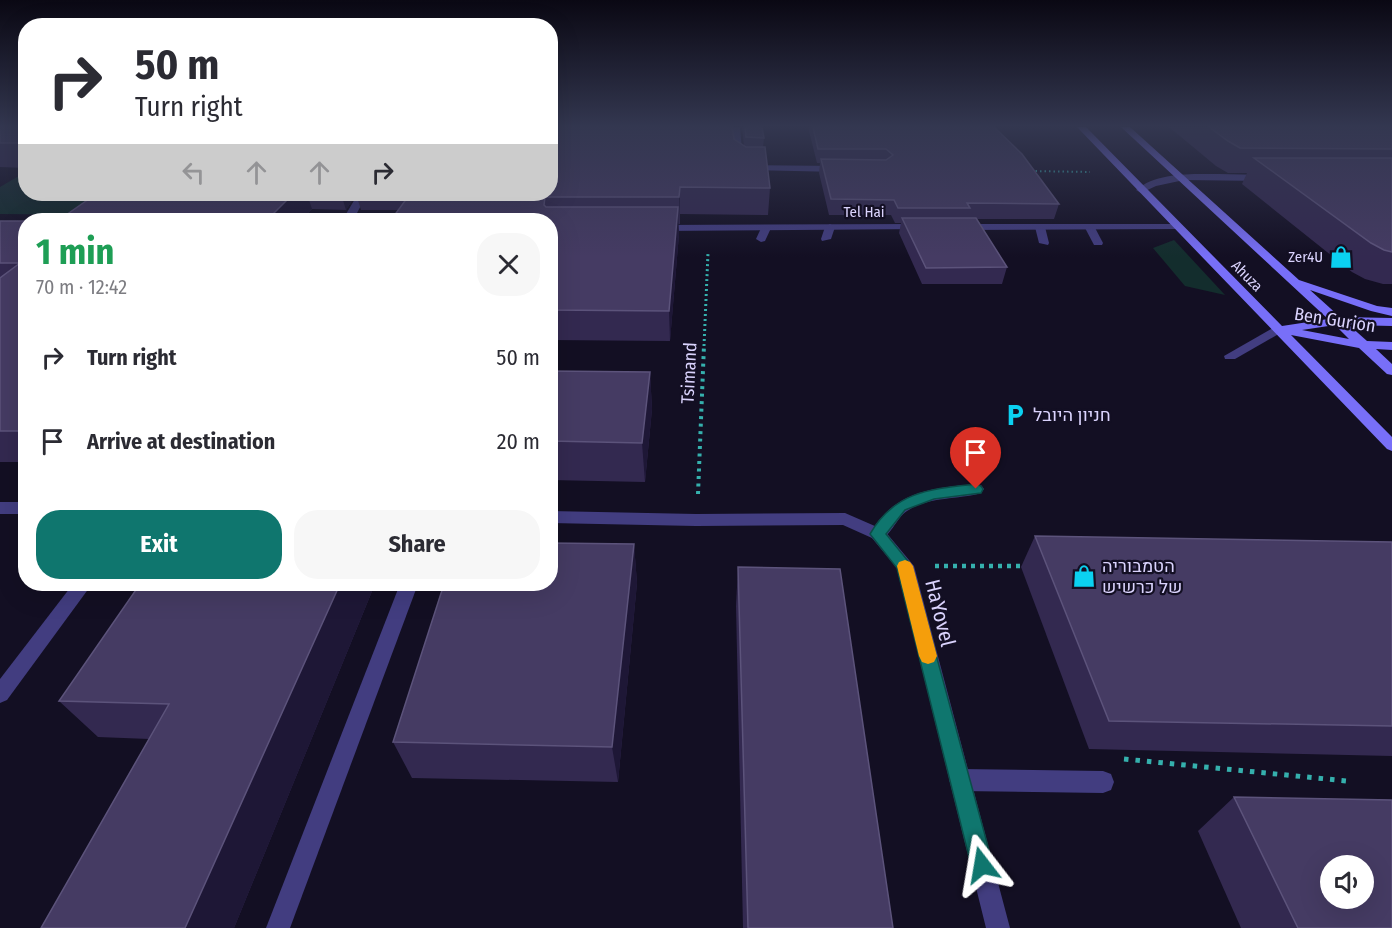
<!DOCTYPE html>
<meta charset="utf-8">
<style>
body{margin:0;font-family:"Fira Sans Condensed",Heebo,sans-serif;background:#f7f7f7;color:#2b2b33;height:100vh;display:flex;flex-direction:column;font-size:22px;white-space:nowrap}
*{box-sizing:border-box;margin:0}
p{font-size:20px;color:#7c7c81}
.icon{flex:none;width:33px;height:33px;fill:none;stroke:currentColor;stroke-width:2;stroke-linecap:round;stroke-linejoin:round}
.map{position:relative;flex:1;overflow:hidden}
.side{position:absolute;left:18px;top:213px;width:540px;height:378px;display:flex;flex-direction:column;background:#fff;border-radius:24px;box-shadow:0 6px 24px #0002}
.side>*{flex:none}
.top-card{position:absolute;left:18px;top:18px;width:540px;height:183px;border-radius:24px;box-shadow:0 6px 24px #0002;background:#fff;color:#2b2b33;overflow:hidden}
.controls{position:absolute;left:1320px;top:855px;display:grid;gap:12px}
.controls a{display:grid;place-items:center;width:54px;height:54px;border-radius:50%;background:#fff;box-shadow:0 6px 24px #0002;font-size:30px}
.pin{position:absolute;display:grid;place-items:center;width:51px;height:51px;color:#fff;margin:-62px -26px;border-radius:50% 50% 50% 0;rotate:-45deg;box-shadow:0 0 6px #0007}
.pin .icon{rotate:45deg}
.me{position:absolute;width:66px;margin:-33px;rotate:346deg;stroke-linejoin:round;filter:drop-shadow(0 0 4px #0008)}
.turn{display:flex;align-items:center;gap:21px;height:126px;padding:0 18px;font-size:27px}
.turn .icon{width:78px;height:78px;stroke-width:2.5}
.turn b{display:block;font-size:42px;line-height:51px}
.lanes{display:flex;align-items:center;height:57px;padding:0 18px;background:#0003;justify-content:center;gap:30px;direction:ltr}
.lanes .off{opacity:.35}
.round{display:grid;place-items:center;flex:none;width:63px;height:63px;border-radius:24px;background:#f7f7f7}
.overview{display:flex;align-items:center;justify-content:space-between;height:102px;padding:0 18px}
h1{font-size:36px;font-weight:700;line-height:45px;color:#1e9e55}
.cta{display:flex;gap:12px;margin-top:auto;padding:12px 18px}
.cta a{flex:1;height:69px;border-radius:24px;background:#0f766e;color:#fff;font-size:24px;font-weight:700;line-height:69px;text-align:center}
.cta a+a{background:#f7f7f7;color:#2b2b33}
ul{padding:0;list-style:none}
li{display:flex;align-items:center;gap:18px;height:84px;padding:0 18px}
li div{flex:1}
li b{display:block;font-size:22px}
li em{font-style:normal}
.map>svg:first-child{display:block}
.green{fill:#132d2d}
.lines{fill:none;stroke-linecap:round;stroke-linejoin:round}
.path-far4{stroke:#35b0ad;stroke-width:2;stroke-dasharray:1.5 3;stroke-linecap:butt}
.path-far3{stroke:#35b0ad;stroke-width:3;stroke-dasharray:2 3;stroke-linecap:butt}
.path-far2{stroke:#35b0ad;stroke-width:4;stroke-dasharray:3 4.5;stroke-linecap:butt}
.path-far1{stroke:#35b0ad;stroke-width:4.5;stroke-dasharray:4 5;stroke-linecap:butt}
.path{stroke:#35b0ad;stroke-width:5;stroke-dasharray:4.5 7;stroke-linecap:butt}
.lane{fill:#423d80;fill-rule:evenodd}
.street{fill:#423d80;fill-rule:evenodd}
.secondary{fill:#786ff8;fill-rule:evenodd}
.wall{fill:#332950}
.shaded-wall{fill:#1e1736}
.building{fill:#453b63;stroke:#5c537b;stroke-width:1.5;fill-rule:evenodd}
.route{fill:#0f766e;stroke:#0a4d48;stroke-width:1.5}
.slow{fill:#f59e0b}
.labels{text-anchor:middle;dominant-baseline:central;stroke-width:4.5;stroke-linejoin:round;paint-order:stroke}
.far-street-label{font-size:15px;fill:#dad3fd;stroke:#130f23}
.far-poi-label{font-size:15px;fill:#dad3fd;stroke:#130f23;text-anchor:end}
.street-label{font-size:18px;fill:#dad3fd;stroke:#130f23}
.poi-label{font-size:18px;fill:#dad3fd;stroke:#130f23;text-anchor:start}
.near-street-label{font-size:21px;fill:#dad3fd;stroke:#130f23}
</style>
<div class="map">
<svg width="1392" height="928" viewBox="0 0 1392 928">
<rect width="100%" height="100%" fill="#130f23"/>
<g class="green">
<path d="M17,177H25L26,194H137L109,215L0,214V187Z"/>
<path d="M1174,240L1225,295L1185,286L1153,248Z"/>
</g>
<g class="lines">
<path class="path-far4" d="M1031,171L1090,172"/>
<path class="path-far3" d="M704,346L708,253"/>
<path class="path-far2" d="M698,494L704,345"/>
<path class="path-far1" d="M935,566H1027"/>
<path class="path" d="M1124,759L1347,781"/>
<g class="lane">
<path d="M732,127H740L743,163L749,165L839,166L843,169L839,172L745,170L735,164Z"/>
<path d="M830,224L835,227L831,239L822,241L821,239L825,227Z"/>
<path d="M1040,224L1045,227L1049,243L1048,245L1039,243L1035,227Z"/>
<path d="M1085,224H1093L1103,243L1102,245H1094L1084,226Z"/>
<path d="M762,226L771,228L765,241L761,242L756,239Z"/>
<path d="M1278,325L1284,329L1282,332L1235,359H1225L1224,356Z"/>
<path d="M976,484L981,485L984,489L981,493C957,500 930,496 907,511C894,519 890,544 872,538L870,534C894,491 932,488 976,484Z"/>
<path d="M400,584H418L290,928H266Z"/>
<path d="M960,769L1103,771L1111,774L1114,782L1111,790L1103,793L960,791L952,787L949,780L952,773Z"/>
</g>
<g class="street">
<path d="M1218,174L1265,175L1270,178L1265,181L1184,180L1156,186L1141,193L1136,190C1157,172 1192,174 1218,174Z"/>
<path d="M358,194H367L357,213L378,215L385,220L362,218L325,220L326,218L346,214Z"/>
<path d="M919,224L924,227L923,229L658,231L653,228L658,225Z"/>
<path d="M1177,224L1182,227L1181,229L961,230L956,227L961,224Z"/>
<rect x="0" y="502" width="26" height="12"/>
<path d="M550,511L696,514L845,513L884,530L914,566L1010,928H986L897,568L872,538L843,525L696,526L550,523Z"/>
<path d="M73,584H92L7,700L0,703V679Z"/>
</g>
<path class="secondary" d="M1077,127H1086L1282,326L1328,319L1121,127H1130L1299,280L1377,306L1392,308V316L1371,311L1310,290L1340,317L1392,318V326L1349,325L1367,341L1392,342V350L1376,349L1392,364V375L1387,374L1359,348L1291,335L1392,437V451L1387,449ZM1335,325L1349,339L1302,330Z"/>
</g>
<g class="wall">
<path d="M0,127H26V168L0,167Z"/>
<path d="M742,127H762L764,138L763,147L770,188L768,215L680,214V224H678L679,234L670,341L550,340V220L398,210H361L356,194L346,210L312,209L302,220H59L96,194H550L734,139L744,146Z"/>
<path d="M808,127H994L1059,204L1054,219H976L1007,267L1002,284H922L899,233L901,223H895L891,215H829L819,173L820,163H817Z"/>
<path d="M1169,127H1392V284H1383L1365,279L1352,272L1242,184L1247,173H1228L1216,166Z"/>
<rect x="0" y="221" width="26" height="241"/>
<path d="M550,371L650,372L652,409L645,482L550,480Z"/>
<path d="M1035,536L1392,542V756L1089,749L1021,567Z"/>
<path d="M634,544L637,583L618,782L412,778L393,742Z"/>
<path d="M738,567L893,928H743L736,606Z"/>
<path d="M140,584H375L234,928L149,739L98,737L59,701Z"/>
<path d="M1234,797L1392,928H1241L1198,831Z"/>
</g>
<g class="shaded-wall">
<path d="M680,187V224L679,197Z"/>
<path d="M293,194H307L312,209L302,220H267Z"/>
<path d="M341,194H356L346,210Z"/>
<path d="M678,207L679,234L670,341L669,311Z"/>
<path d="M650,372L652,409L645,482L642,443Z"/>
<path d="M634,544L637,583L618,782L612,747Z"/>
<path d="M340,584H375L234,928H185Z"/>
</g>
<g class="building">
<rect x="0" y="127" width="26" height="16"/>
<path d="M550,127H732L734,139L746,147H765L770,188L680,187L679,197H545L544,205L546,207H678L669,311L550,310V220H391L410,194H550Z"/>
<path d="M745,127H762L764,138L746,137Z"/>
<path d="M813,127H994L1022,154L1059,204L967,203L970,208H898L894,200L831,199L821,159L886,160L893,155L886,149H818Z"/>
<path d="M1209,127H1392V149L1240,148L1228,141Z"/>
<path d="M1254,158H1392V252L1384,250L1371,243Z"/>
<path d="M96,194H293L267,220H59Z"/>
<path d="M902,218H976L1007,267L926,268Z"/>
<path d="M0,221H26V431H0V278L20,263H0Z"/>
<path d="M550,371L650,372L642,443L550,441Z"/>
<path d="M1035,536L1392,542V726L1109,721Z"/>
<path d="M550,543L634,544L612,747L393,742L444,584H550Z"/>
<path d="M738,567L840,569L893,928H748Z"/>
<path d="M140,584H340L185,928H41L169,704L59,701Z"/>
<path d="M1234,797L1392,800V928H1298ZM1330,866H1364V898H1330Z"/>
</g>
<linearGradient id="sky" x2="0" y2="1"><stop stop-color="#0a0813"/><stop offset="0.49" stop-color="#333750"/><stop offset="1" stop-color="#333750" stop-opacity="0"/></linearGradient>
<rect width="1392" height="257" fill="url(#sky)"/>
<path class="route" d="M976,484L981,486L983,489L981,493L934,499L905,510L886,534L912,566L993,865L989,872L982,875L974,872L971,865L897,568L870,534C895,491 931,489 976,484Z"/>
<path class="slow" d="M905,560L910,562L913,566L937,656L934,662L928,664L922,662L919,656L897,566L899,562Z"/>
<defs>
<g id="shop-bare" transform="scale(1.8)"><path d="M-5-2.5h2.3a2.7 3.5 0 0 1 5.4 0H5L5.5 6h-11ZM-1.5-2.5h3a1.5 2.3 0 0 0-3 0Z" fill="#0bd1f1" stroke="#130f23" stroke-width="2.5" paint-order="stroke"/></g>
<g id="parking-bare" transform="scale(1.8)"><path d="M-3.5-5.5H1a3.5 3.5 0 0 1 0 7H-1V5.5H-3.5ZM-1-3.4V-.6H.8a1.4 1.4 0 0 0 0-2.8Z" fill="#0bd1f1" stroke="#130f23" stroke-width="2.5" paint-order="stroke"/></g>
</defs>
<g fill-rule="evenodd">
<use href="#shop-bare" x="1341" y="257"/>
<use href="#parking-bare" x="1015" y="415"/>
<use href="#shop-bare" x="1084" y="576"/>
</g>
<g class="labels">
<g class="far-street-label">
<text x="864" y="212">Tel Hai</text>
<text transform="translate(1247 276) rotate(45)">Ahuza</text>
</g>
<g class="far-poi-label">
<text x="1323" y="257">Zer4U</text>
</g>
<g class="street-label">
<text transform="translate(1335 320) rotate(9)">Ben Gurion</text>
<text transform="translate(689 373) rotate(-87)">Tsimand</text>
</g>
<g class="poi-label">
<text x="1033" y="415">חניון היובל</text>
<text x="1102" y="566">הטמבוריה<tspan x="1102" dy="21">של כרשיש</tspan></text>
</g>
<g class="near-street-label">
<text transform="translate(940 613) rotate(76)">HaYovel</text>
</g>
</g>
</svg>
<div class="controls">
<a><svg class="icon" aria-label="sound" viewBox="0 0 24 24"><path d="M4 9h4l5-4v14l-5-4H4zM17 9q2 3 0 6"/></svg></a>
</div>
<div class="pin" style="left:976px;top:489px;background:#d93025"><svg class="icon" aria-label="arrive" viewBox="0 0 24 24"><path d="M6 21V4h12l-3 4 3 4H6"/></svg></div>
<svg class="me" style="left:982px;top:865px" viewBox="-20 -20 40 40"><path d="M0-17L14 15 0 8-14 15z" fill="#0f766e" stroke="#fff" stroke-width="4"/></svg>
<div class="top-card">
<div class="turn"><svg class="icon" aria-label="right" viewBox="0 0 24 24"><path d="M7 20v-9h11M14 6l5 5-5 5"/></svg><div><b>50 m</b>Turn right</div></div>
<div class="lanes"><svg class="icon off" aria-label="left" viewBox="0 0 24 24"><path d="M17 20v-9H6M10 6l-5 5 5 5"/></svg><svg class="icon off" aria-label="ahead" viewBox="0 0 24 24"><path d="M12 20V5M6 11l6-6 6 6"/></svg><svg class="icon off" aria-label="ahead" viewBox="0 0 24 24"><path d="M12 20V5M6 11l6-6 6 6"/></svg><svg class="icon" aria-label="right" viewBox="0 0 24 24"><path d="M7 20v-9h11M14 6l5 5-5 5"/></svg></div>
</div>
<section class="side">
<div class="overview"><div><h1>1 min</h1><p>70 m · 12:42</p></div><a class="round"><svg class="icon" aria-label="close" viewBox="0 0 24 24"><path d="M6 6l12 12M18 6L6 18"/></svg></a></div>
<ul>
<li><svg class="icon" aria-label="right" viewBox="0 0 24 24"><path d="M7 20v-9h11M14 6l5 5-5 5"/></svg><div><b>Turn right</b></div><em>50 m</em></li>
<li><svg class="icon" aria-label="arrive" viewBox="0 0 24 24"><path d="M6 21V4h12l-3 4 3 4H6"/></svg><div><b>Arrive at destination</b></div><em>20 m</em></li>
</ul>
<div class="cta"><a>Exit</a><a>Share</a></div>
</section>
</div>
